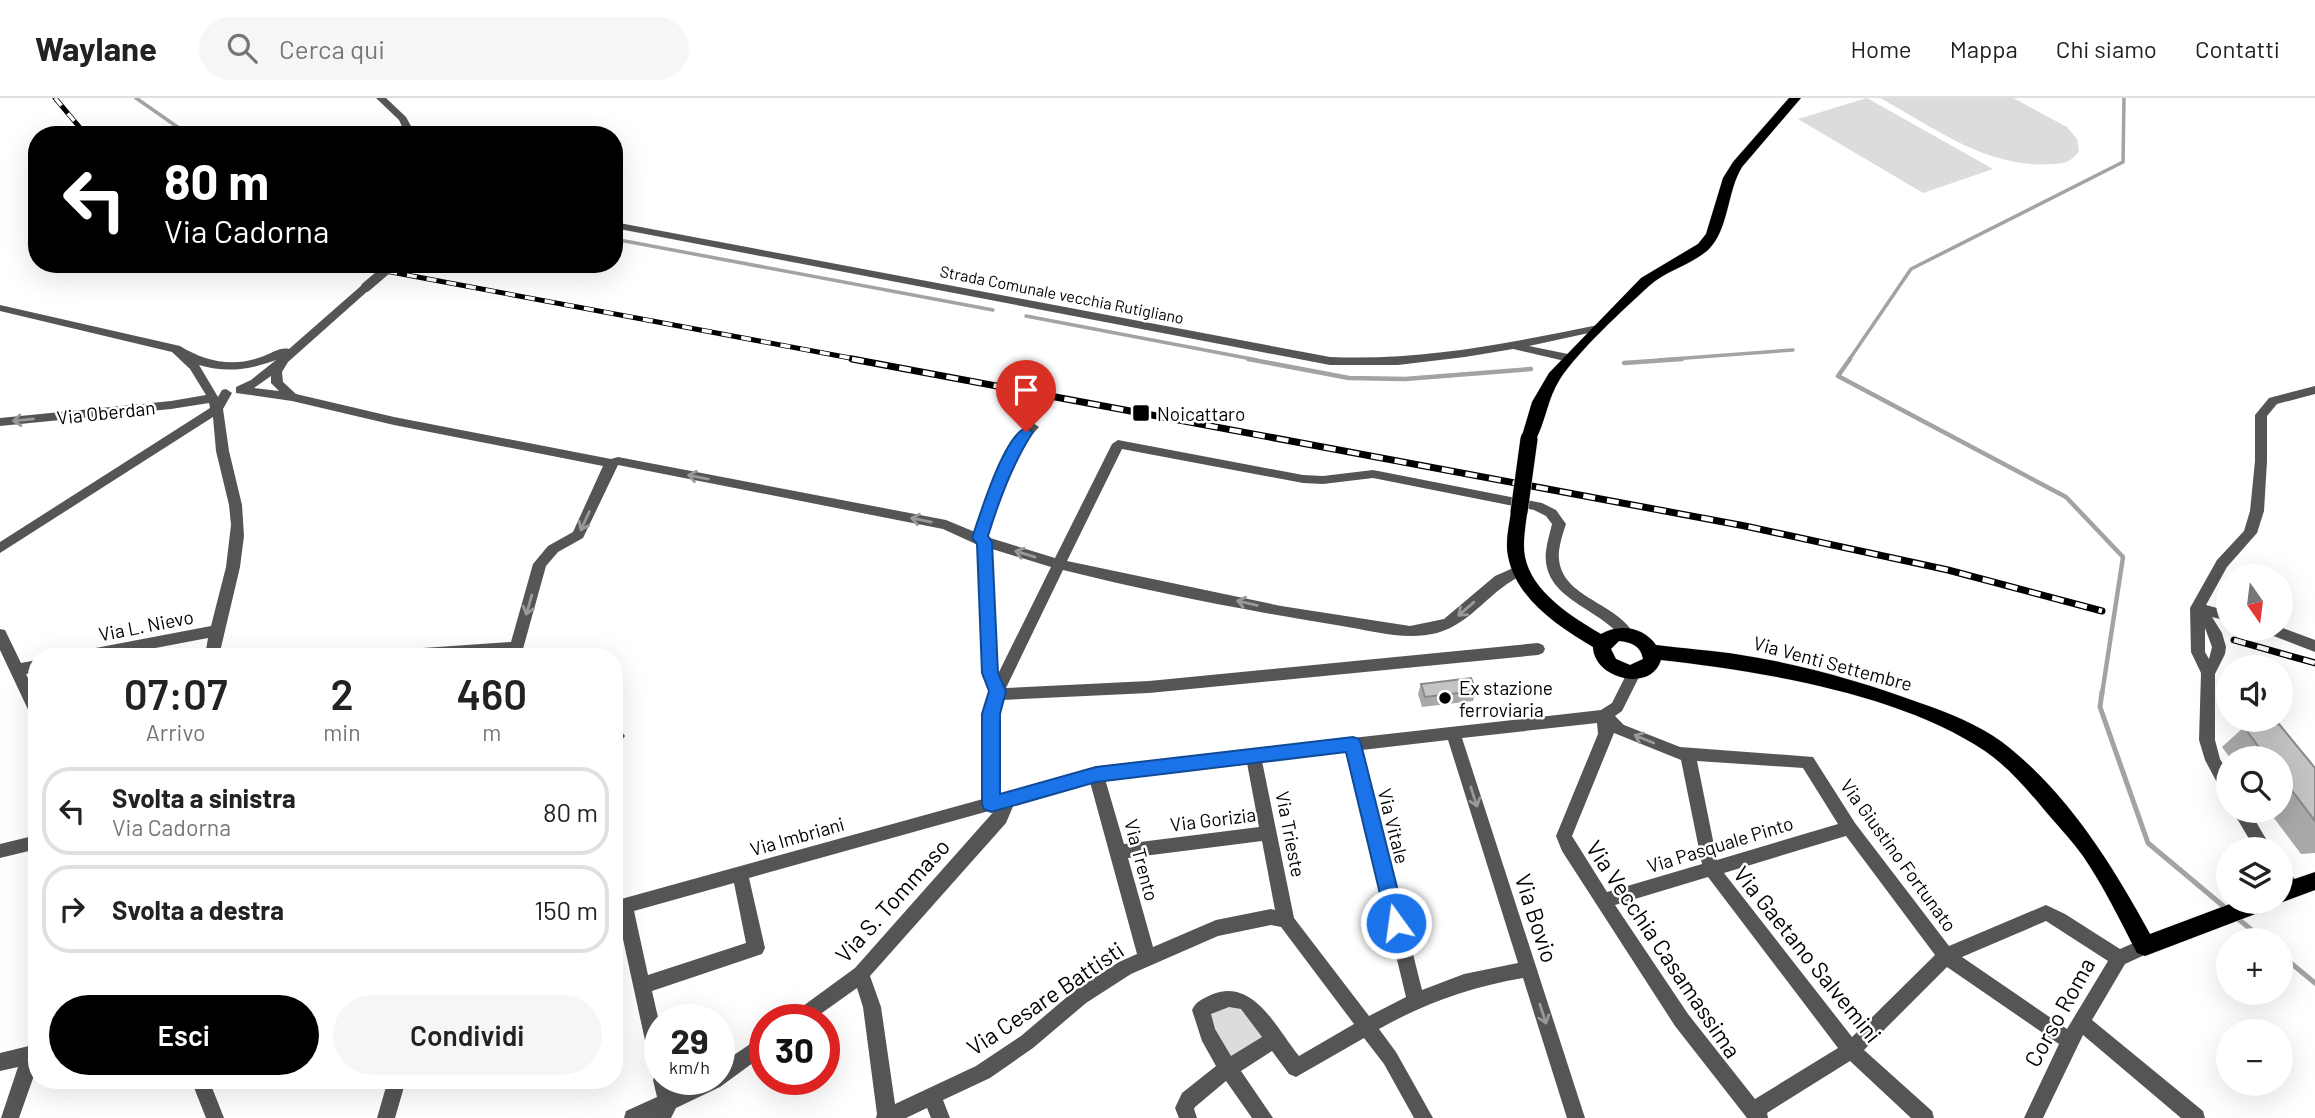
<!DOCTYPE html>
<html lang="it">
<meta charset="utf-8">
<style>
body{margin:0;font-family:Barlow,sans-serif;background:#f6f6f6;color:#222;height:100vh;display:flex;flex-direction:column;font-size:26px;white-space:nowrap}
*{box-sizing:border-box;margin:0}
p{font-size:23px;color:#767676}
.icon{flex:none;width:38px;height:38px;fill:none;stroke:currentColor;stroke-width:2;stroke-linecap:round;stroke-linejoin:round}
.map{position:relative;flex:1;overflow:hidden}
.drawer{position:absolute;left:28px;top:550px;width:595px;height:441px;display:flex;flex-direction:column;background:#fff;border-radius:28px;box-shadow:0 7px 28px #0002}
.drawer>*{flex:none}
.banner{position:absolute;left:28px;top:28px;width:595px;height:147px;border-radius:28px;box-shadow:0 7px 28px #0002;background:#000;color:#fff;overflow:hidden}
.needle{width:46px;rotate:166deg}
.fabs{position:absolute;left:2216px;top:466px;display:grid;gap:14px}
.fabs a{display:grid;place-items:center;width:77px;height:77px;border-radius:50%;background:#fff;box-shadow:0 7px 28px #0002;font-size:35px}
.speed{position:absolute;left:644px;top:906px;display:flex;gap:14px;font-size:35px;font-weight:700;text-align:center}
.speed>*{display:grid;place-content:center;width:91px;height:91px;border-radius:50%;background:#fff;box-shadow:0 7px 28px #0002;line-height:1}
.speed small{font-size:18px;font-weight:400}
.speed .limit{border:10px solid #d22;background:#fff;color:#111}
.pin{position:absolute;display:grid;place-items:center;width:60px;height:60px;color:#fff;margin:-72px -30px;border-radius:50% 50% 50% 0;rotate:-45deg;box-shadow:0 0 7px #0007}
.pin .icon{rotate:45deg}
.me{position:absolute;width:77px;margin:-38px;rotate:346deg;stroke-linejoin:round;filter:drop-shadow(0 0 5px #0008)}
.turn{display:flex;align-items:center;gap:24px;height:147px;padding:0 21px;font-size:32px}
.turn .icon{width:91px;height:91px;stroke-width:2.5}
.turn b{display:block;font-size:49px;line-height:60px}
.eta{display:flex;justify-content:space-evenly;align-items:center;height:119px;text-align:center}
.eta b{font-size:42px;font-weight:600;line-height:49px}
.action{display:flex;gap:14px;margin-top:auto;padding:14px 21px}
.action a{flex:1;height:80px;border-radius:42px;background:#000;color:#fff;font-size:28px;font-weight:600;line-height:80px;text-align:center}
.action a+a{background:#f6f6f6;color:#222}
ul{padding:0;list-style:none}
li{display:flex;align-items:center;gap:21px;height:88px;margin:0 14px 10px;padding:0 7px;border:4px solid #e0e0e0;border-radius:28px}
li div{flex:1}
li b{display:block;font-size:26px}
li em{font-style:normal}
header{display:flex;align-items:center;gap:42px;box-sizing:border-box;height:98px;padding:0 35px;background:#fff;border-bottom:2px solid #e0e0e0}
header strong{font-size:33px}
nav{display:flex;gap:38px;margin-inline-start:auto;font-size:24px}
.search{width:490px;height:63px;background:#f6f6f6;display:flex;align-items:center;gap:18px;box-sizing:border-box;padding:0 24px;border-radius:38px;color:#767676;font-size:26px}
.map>svg:first-child{display:block}
.green{fill:#dcdcdc}
.lines{fill:none;stroke-linecap:round;stroke-linejoin:round}
.stream-far2{stroke:#a3a3a3;stroke-width:3.5}
.stream-far1{stroke:#a3a3a3;stroke-width:4.5}
.stream{stroke:#a3a3a3;stroke-width:5}
.major-casing{stroke:#dbdbdb;stroke-width:1}
.minor{fill:#555;fill-rule:evenodd}
.major{fill:#000;fill-rule:evenodd}
.rail-far1-casing{stroke:#000;stroke-width:5}
.rail-casing{stroke:#000;stroke-width:7}
.rail-far1{stroke:#fff;stroke-width:3.5;stroke-dasharray:10;stroke-linecap:butt}
.rail{stroke:#fff;stroke-width:4.5;stroke-dasharray:12;stroke-linecap:butt}
.major-bridge-casing{stroke:#dbdbdb;stroke-width:18;stroke-linecap:butt}
.minor-bridge{stroke:#555;stroke-width:10}
.major-bridge{stroke:#000;stroke-width:17}
.wall{fill:#a9a9a9}
.building{fill:#c4c4c4;stroke:#898989;stroke-width:2}
.oneway{stroke:#999}
.route{fill:#1a73e8;stroke:#114b97;stroke-width:2}
.poi-dot{fill:#000;stroke:#fff;stroke-width:2.5}
.labels{text-anchor:middle;dominant-baseline:central;stroke-width:5;stroke-linejoin:round;paint-order:stroke}
.far-street-label{font-size:16px;fill:#000;stroke:#fff}
.street-label{font-size:19px;fill:#000;stroke:#fff}
.poi-label{font-size:19px;fill:#000;stroke:#fff;text-anchor:start}
.near-street-label{font-size:23px;fill:#000;stroke:#fff}
</style>
<header>
<strong>Waylane</strong>
<div class="search"><svg class="icon" aria-label="search" viewBox="0 0 24 24"><circle cx="10" cy="10" r="6"/><path d="M15 15l6 6"/></svg>Cerca qui</div>
<nav><a>Home</a><a>Mappa</a><a>Chi siamo</a><a>Contatti</a></nav>
</header>
<div class="map">
<svg width="2315" height="1020" viewBox="0 0 2315 1020">
<rect width="100%" height="100%" fill="#fff"/>
<g class="green">
<path d="M1867,0L1993,71L1923,95L1798,21Z"/>
<path d="M1880,0H2013L2067,29L2077,41L2079,53C2072,64 2063,66 2051,66C1988,71 1933,29 1880,0Z"/>
<path d="M1226,904L1243,910L1263,941L1230,961L1207,919Z"/>
</g>
<g class="lines">
<g class="stream-far2">
<path d="M136,0L189,37"/>
<path d="M614,141L993,212"/>
<path d="M1026,218L1257,262"/>
<path d="M1659,262L1793,252"/>
<path d="M1849,262L1911,171L2123,64L2124,0"/>
</g>
<g class="stream-far1">
<path d="M1248,261L1349,280L1405,281L1531,271"/>
<path d="M1850,261L1838,278L2066,399L2123,459L2102,596"/>
<path d="M1624,265L1682,261"/>
</g>
<g class="stream">
<path d="M2102,594L2100,609L2148,745L2228,812"/>
<path d="M2237,820L2264,842"/>
<path d="M2280,856L2315,885"/>
</g>
<g class="major-casing">
<g id="major">
<path d="M1789,0H1801L1742,69C1727,93 1729,132 1708,152C1691,167 1665,173 1649,188C1624,211 1578,253 1560,281C1547,301 1546,324 1534,345H1524L1521,341L1532,304L1549,275L1641,180L1698,146L1706,136L1723,80L1733,64Z"/>
<path d="M1519,408L1527,414C1526,428 1522,444 1525,459C1532,494 1572,519 1601,536C1619,525 1644,529 1656,547C1684,551 1713,552 1741,557C1800,566 1864,584 1920,605C1949,615 1977,626 2002,644C2067,694 2111,765 2150,836L2238,803H2280V786L2315,774V792L2280,805L2274,803L2271,810L2145,858L2137,855C2120,822 2104,789 2083,758C2071,741 2055,725 2042,709C2025,689 2007,668 1985,653C1901,596 1761,573 1661,562C1651,595 1594,581 1593,549C1559,529 1516,501 1508,458C1505,444 1509,428 1511,414ZM1619,543C1631,544 1641,548 1643,561L1630,567L1616,561L1611,551Z"/>
</g>
</g>
<g class="minor">
<path d="M376,0H386L406,19L416,37H406L399,22Z"/>
<path d="M614,124L1330,259C1422,263 1509,245 1598,227L1604,230L1598,233L1529,248L1573,257L1575,260L1569,264L1513,251L1465,259L1398,267H1330L614,130Z"/>
<path d="M366,186L370,187V191L288,264L282,274L283,284L296,296L394,319L611,361L618,359L946,422L975,434C984,406 1003,336 1033,325L1039,329L1028,341L1013,364L987,439L1055,460L1112,346L1118,342L1303,377L1323,378L1373,372L1542,405L1556,412L1566,426C1563,435 1560,444 1559,453C1555,499 1614,502 1634,536L1632,540H1622C1599,509 1541,501 1546,453C1547,444 1550,435 1552,426L1546,418L1534,412L1373,380L1323,386L1303,385L1122,351L1067,463L1281,508L1410,528L1444,521L1495,478L1520,467L1527,472L1525,476C1491,490 1473,525 1437,535C1406,543 1372,533 1342,528C1249,513 1155,495 1063,472L1006,590L1149,583L1538,545L1543,547L1545,551L1543,555L1538,557L1149,595L1002,602L998,635L999,696L1096,669L1601,612L1612,605L1629,571H1639L1641,575L1622,613L1615,618L1624,627L1680,649L1813,659L1855,725L1949,848L2046,807L2065,816L2120,851L2145,840L2151,842L2154,848L2151,854L2125,866L2092,922L2203,1013L2205,1020H2181L2083,937L2043,1020H2024L2059,946L1947,869L1864,952L1932,1013L1934,1020H1911L1850,963L1767,1015L1768,1020H1747L1675,928L1562,753L1556,738L1598,636L1597,625L1462,640L1585,1020H1567L1523,880C1471,889 1425,905 1379,931L1396,954L1433,1020H1414L1384,966L1364,940L1296,979L1289,976L1272,953L1241,973L1273,1020H1252L1226,983L1195,1009L1194,1011L1197,1020H1179L1175,1010L1182,995L1216,968L1202,943L1192,912C1196,903 1204,900 1213,896C1254,880 1277,931 1299,958L1354,926L1281,829L1271,827L1218,838L1131,876L1086,905L1033,950L990,980L943,1002L950,1020H931L927,1010L906,1020H876L877,1016L863,909L857,890L812,922H789L792,916L855,870L996,711L749,780L765,850L762,856L652,893L660,928V982H671L674,991L693,982H719V967L765,936V956L720,989L676,1010L671,1020H624L626,1013L657,999L653,982L655,977L651,970L618,818L614,819V803L983,701V635L990,593L983,575L978,447L943,431L618,367L583,440L558,454L546,468L521,558H507L508,555L467,558H387L389,554L394,552L511,544L533,466L548,448L573,434L603,368L394,327L292,303L236,295V289L251,282L276,262C249,272 226,275 199,267L218,299L222,292L226,291L232,295L223,311L229,353L242,407L244,438L240,469L219,558H205L208,540L113,558H78L80,554L85,552L211,528L226,469L231,427L229,407L216,353L213,319L0,455V444L210,310L209,305L171,311L0,328V320L171,303L206,297L190,271L172,254L0,213V207L180,248C206,264 234,270 264,258C272,255 280,249 289,251L362,187ZM271,278V285L279,293L254,290ZM992,451L1051,469L998,576L997,575ZM1614,635L1681,662L1702,766L1607,794L1572,738ZM1448,642L1518,865L1464,876L1422,892L1362,652ZM1347,654L1406,899L1369,918L1294,820L1262,663ZM1697,663L1803,670L1838,726L1717,762ZM1247,665L1259,729L1124,746L1105,681ZM1090,684L1137,856L1119,864L1074,893L1021,938L976,968L895,1006L881,909L870,878L1006,725L1014,706ZM1846,738L1935,857L1852,939L1724,775ZM1262,743L1275,812L1271,811L1216,822L1153,849L1128,760ZM1708,779L1838,950L1755,1001L1688,916L1615,807ZM734,785L746,845L648,877L634,813ZM2046,823L2108,863L2067,931L1962,859ZM1229,909L1241,911L1262,939L1231,958L1215,931L1211,916Z"/>
<path d="M2315,288V296L2277,306L2267,318V363L2264,413L2257,435L2227,469L2206,507L2228,513V523L2212,519L2222,535L2226,549L2225,556L2215,576V642L2220,661L2228,674V696L2222,694L2205,662L2199,642L2201,575L2191,554L2190,510L2217,462L2244,433L2250,413L2255,363V317L2269,300ZM2205,530L2212,549L2209,561L2205,554Z"/>
<path d="M2280,529L2315,542V554L2263,534L2261,530Z"/>
<path d="M0,531L5,532L21,565L37,562V574L26,576L37,599V622L32,620L0,552Z"/>
<path d="M617,632L622,634L625,638L622,642L614,645V633Z"/>
<path d="M2232,712H2249L2272,751H2255Z"/>
<path d="M37,737V751L0,760V746Z"/>
<path d="M2280,768C2289,771 2296,782 2300,791L2298,796L2292,799C2278,793 2280,781 2280,768Z"/>
<path d="M37,946V969L19,1020H1L18,969L0,973V955Z"/>
<path d="M191,982H209L224,1020H206Z"/>
<path d="M388,982H406L395,1020H377Z"/>
</g>
<use href="#major" class="major"/>
<g class="rail-far1-casing">
<g id="rail-far1">
<path d="M55,0L86,37"/>
<path d="M348,166L861,262"/>
</g>
</g>
<g class="rail-casing">
<g id="rail">
<path d="M852,261L1745,428L1948,472L2102,513"/>
<path d="M2234,542L2315,565"/>
</g>
</g>
<use href="#rail-far1" class="rail-far1"/>
<use href="#rail" class="rail"/>
<g class="major-bridge-casing">
<path id="major-bridge" d="M1519,414L1529,341"/>
</g>
<path class="minor-bridge" d="M366,189L393,166"/>
<use href="#major-bridge" class="major-bridge"/>
</g>
<g class="wall">
<path d="M1421,586L1476,593L1473,603L1422,609L1418,596Z"/>
<path d="M2244,629L2315,670V755L2301,756L2268,712H2280V660H2230L2222,649Z"/>
</g>
<g class="building">
<path d="M1471,580L1476,593L1425,599L1421,586Z"/>
<path d="M2279,626L2315,670V723L2280,677V660H2267L2244,629Z"/>
</g>
<defs><path id="oneway-shaft" d="M-6 0H5M1.5-3L5.5 0L1.5 3" fill="none" stroke-width="1.6" stroke-linecap="round" stroke-linejoin="round" transform="scale(1.75)"/></defs>
<g class="oneway">
<use href="#oneway-shaft" transform="translate(23 322) rotate(174)"/>
<use href="#oneway-shaft" transform="translate(698 379) rotate(-169)"/>
<use href="#oneway-shaft" transform="translate(921 422) rotate(-168)"/>
<use href="#oneway-shaft" transform="translate(585 423) rotate(115)"/>
<use href="#oneway-shaft" transform="translate(1025 456) rotate(-163)"/>
<use href="#oneway-shaft" transform="translate(1247 505) rotate(-167)"/>
<use href="#oneway-shaft" transform="translate(529 507) rotate(106)"/>
<use href="#oneway-shaft" transform="translate(1466 511) rotate(139)"/>
<use href="#oneway-shaft" transform="translate(1644 641) rotate(-158)"/>
<use href="#oneway-shaft" transform="translate(1474 699) rotate(72)"/>
<use href="#oneway-shaft" transform="translate(1543 916) rotate(72)"/>
</g>
<path class="route" d="M1026,330L1033,334C1012,366 999,402 988,438L992,444L998,575L1006,593L1000,616V696L1096,669L1353,639L1359,641L1361,646L1406,825L1403,831L1396,834L1390,831L1387,825L1346,654L1096,684L991,714L984,711L982,706V616L989,593L982,575L977,446L972,440C980,417 1004,337 1026,330Z"/>
<g class="poi-dot">
<rect x="1132" y="306" width="18" height="18" rx="3.5"/>
<circle cx="1445" cy="600" r="7"/>
</g>
<g class="labels">
<g class="far-street-label">
<text transform="translate(1062 196) rotate(11)">Strada Comunale vecchia Rutigliano</text>
</g>
<g class="street-label">
<text transform="translate(106 314) rotate(-6)">Via Oberdan</text>
<text transform="translate(146 527) rotate(-11)">Via L. Nievo</text>
<text transform="translate(1833 565) rotate(15)">Via Venti Settembre</text>
<text transform="translate(1213 721) rotate(-7)">Via Gorizia</text>
<text transform="translate(1394 728) rotate(76)">Via Vitale</text>
<text transform="translate(1291 736) rotate(79)">Via Trieste</text>
<text transform="translate(797 738) rotate(-16)">Via Imbriani</text>
<text transform="translate(1720 746) rotate(-17)">Via Pasquale Pinto</text>
<text transform="translate(1899 757) rotate(54)">Via Giustino Fortunato</text>
<text transform="translate(1142 762) rotate(75)">Via Trento</text>
</g>
<g class="poi-label">
<text x="1157" y="315">Noicattaro</text>
<text x="1459" y="589">Ex stazione<tspan x="1459" dy="22">ferroviaria</tspan></text>
</g>
<g class="near-street-label">
<text transform="translate(892 802) rotate(-48)">Via S. Tommaso</text>
<text transform="translate(1537 820) rotate(72)">Via Bovio</text>
<text transform="translate(1664 851) rotate(56)">Via Vecchia Casamassima</text>
<text transform="translate(1808 856) rotate(51)">Via Gaetano Salvemini</text>
<text transform="translate(1045 900) rotate(-34)">Via Cesare Battisti</text>
<text transform="translate(2059 914) rotate(-61)">Corso Roma</text>
</g>
</g>
</svg>
<div class="fabs">
<a><svg class="needle" viewBox="-14 -14 28 28"><path d="M0-13l5 13h-10z" fill="#e53935"/><path d="M0 13l5-13h-10z" fill="#767676"/></svg></a>
<a><svg class="icon" aria-label="sound" viewBox="0 0 24 24"><path d="M4 9h4l5-4v14l-5-4H4zM17 9q2 3 0 6"/></svg></a>
<a><svg class="icon" aria-label="search" viewBox="0 0 24 24"><circle cx="10" cy="10" r="6"/><path d="M15 15l6 6"/></svg></a>
<a><svg class="icon" aria-label="layers" viewBox="0 0 24 24"><path d="M12 4l9 5-9 5-9-5zM3 14l9 5 9-5"/></svg></a>
<a>+</a>
<a>−</a>
</div>
<div class="speed"><div>29<small>km/h</small></div><div class="limit">30</div></div>
<div class="pin" style="left:1026px;top:334px;background:#d93025"><svg class="icon" aria-label="arrive" viewBox="0 0 24 24"><path d="M6 21V4h12l-3 4 3 4H6"/></svg></div>
<svg class="me" style="left:1396px;top:825px" viewBox="-20 -20 40 40"><circle r="17" fill="#1a73e8" stroke="#fff" stroke-width="3"/><path d="M0-11L8 9 0 5-8 9z" fill="#fff"/></svg>
<div class="banner">
<div class="turn"><svg class="icon" aria-label="left" viewBox="0 0 24 24"><path d="M17 20v-9H6M10 6l-5 5 5 5"/></svg><div><b>80 m</b>Via Cadorna</div></div>
</div>
<section class="drawer">
<div class="eta">
<div><b>07:07</b><p>Arrivo</p></div>
<div><b>2</b><p>min</p></div>
<div><b>460</b><p>m</p></div>
</div>
<ul>
<li><svg class="icon" aria-label="left" viewBox="0 0 24 24"><path d="M17 20v-9H6M10 6l-5 5 5 5"/></svg><div><b>Svolta a sinistra</b><p>Via Cadorna</p></div><em>80 m</em></li>
<li><svg class="icon" aria-label="right" viewBox="0 0 24 24"><path d="M7 20v-9h11M14 6l5 5-5 5"/></svg><div><b>Svolta a destra</b></div><em>150 m</em></li>
</ul>
<div class="action"><a>Esci</a><a>Condividi</a></div>
</section>
</div>
